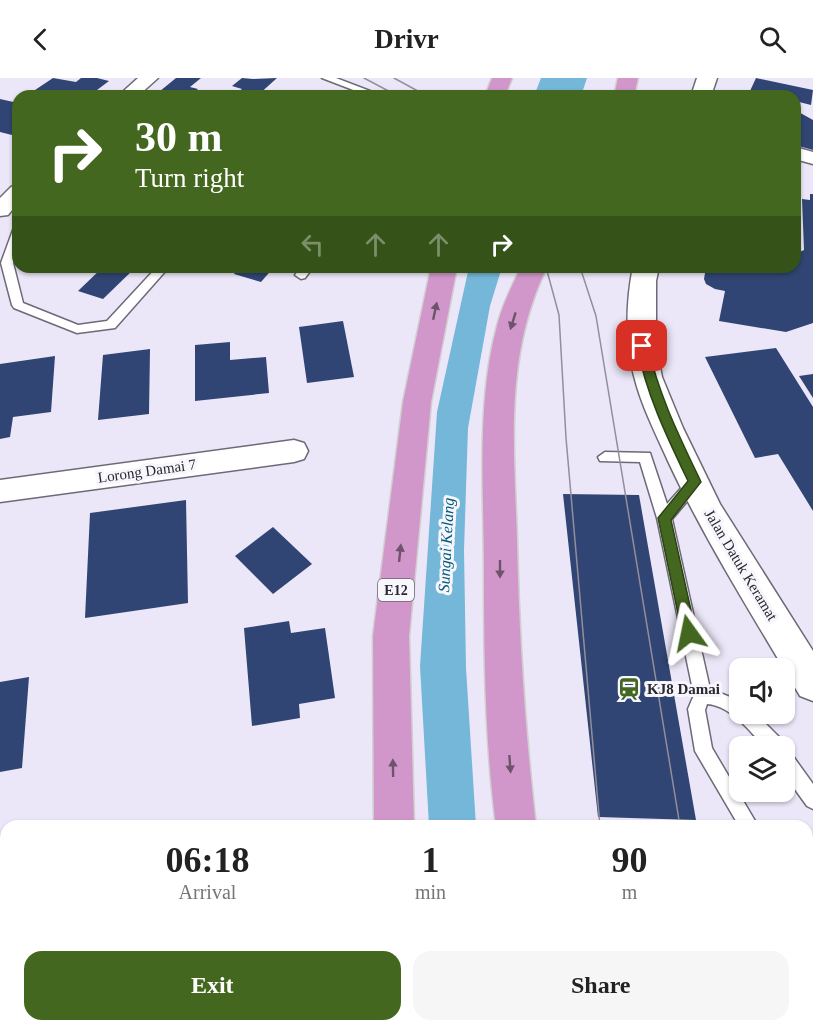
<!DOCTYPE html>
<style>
body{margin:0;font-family:Georgia,serif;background:#f6f6f6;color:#222;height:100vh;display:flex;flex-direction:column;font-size:22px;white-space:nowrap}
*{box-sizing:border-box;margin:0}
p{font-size:20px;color:#767676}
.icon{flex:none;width:33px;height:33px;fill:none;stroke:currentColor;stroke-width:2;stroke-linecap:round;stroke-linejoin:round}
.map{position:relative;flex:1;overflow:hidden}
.sheet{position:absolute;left:0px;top:742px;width:813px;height:212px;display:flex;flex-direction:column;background:#fff;border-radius:18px 18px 0 0;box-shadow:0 2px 4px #0004}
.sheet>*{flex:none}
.hud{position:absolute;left:12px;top:12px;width:789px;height:183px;border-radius:18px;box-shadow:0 2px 4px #0004;background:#43671f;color:#fff;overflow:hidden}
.buttons{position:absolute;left:729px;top:580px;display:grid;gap:12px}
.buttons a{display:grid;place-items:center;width:66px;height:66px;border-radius:12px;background:#fff;box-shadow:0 2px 4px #0004;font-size:30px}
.pin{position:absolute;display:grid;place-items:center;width:51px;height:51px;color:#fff;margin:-26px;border-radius:12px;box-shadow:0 3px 9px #0006}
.me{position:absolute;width:66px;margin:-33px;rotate:348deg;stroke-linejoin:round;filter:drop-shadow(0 0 4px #0008)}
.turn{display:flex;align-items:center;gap:21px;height:126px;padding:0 24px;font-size:27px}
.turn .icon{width:78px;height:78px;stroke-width:2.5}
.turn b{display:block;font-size:42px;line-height:51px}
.lanes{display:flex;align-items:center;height:57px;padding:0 24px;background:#0003;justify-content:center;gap:30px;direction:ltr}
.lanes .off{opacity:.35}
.eta{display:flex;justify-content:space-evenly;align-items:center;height:102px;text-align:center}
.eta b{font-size:36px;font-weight:700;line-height:42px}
.button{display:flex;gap:12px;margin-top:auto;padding:12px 24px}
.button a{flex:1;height:69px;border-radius:18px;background:#43671f;color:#fff;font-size:24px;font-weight:700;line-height:69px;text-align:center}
.button a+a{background:#f6f6f6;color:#222}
header{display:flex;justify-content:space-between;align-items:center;height:78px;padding:0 24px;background:#fff;font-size:27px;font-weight:700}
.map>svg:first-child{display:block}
.water{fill:#75b7d8}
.building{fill:#304573}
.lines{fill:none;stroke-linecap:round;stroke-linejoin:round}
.lane-casing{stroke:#6d6977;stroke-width:3}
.street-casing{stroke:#6d6977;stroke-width:3}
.secondary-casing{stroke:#6d6977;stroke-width:3}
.highway-casing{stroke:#d0d0d1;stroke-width:3}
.lane{fill:#fff;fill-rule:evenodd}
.street{fill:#fff;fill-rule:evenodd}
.secondary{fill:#fff;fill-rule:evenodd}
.highway{fill:#d297ca;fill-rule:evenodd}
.tram{stroke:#928e9a;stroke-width:1.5}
.oneway{fill:#6d546c}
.route{fill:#43671f;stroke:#2c4314;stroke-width:1.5}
.labels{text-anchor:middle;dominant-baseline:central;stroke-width:6;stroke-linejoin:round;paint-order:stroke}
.shield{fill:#f8f6fd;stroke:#67666c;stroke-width:1.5}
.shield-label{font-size:14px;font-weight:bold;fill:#29282e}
.street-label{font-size:15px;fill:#29282e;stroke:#f8f6fd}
.poi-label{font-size:15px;font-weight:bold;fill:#29282e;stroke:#f8f6fd;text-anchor:start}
.water-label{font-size:16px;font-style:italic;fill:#005a7a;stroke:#f8f6fd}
</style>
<header><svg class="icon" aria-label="back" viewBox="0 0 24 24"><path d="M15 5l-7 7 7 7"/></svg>Drivr<svg class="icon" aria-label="search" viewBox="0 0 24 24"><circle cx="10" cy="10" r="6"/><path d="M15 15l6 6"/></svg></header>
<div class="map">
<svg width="813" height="953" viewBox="0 0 813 953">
<rect width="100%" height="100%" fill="#ece7f8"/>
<g class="water">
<path d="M541,0H587L581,18H534Z"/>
<path d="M469,189H502L490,228L468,350L464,472L466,590L476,748H429L420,588L437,334Z"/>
</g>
<g class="building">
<path d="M53,0L76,4L81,0H97L109,3L89,18H55L35,12Z"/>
<path d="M176,0H201L190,9L198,11L190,18H154Z"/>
<path d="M242,0L253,1L277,0L257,18H233L242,11L232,8Z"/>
<path d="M756,0L813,12L811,27L795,23V18H773L750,13Z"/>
<path d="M0,21L18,25V52L12,57L0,54Z"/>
<path d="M795,32L813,42V72L795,67Z"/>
<path d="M810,116H813V245L786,254L719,243L725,213L715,211L706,206L704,201L705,195L713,192L726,193L725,189H795V176L804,172L802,121L810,122Z"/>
<path d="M103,189H136L103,221L78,213Z"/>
<path d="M239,189H274L261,204L234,196Z"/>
<path d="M343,243L354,299L307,305L299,249Z"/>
<path d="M230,264V282L266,279L269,315L195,323V267Z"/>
<path d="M776,270L813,329V433L778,376L755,380L705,279Z"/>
<path d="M150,271L149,336L98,342L103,277Z"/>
<path d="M55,278L51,334L13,339L10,359L0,361V286Z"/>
<path d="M813,296V320L799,298Z"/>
<path d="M563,416L639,417L696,742L598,739Z"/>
<path d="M186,422L188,525L85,540L90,435Z"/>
<path d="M273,449L312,486L273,516L235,478Z"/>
<path d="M289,543L291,555L325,550L335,620L299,626L300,640L252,648L244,550Z"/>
<path d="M29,599L22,690L0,694V604Z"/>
<path d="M6,915V948H36V953H0V916Z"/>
<path d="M813,938V953H785L795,948H807V942Z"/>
</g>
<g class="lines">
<g class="lane-casing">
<g id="lane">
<path d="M322,0H336L383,18H369Z"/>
<path d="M18,149V169L13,185L23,225L78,247L107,243L157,189H169L115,250L77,255L14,230L12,227L1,185L13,152Z"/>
<path d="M301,189H313L305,200L301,201L295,197Z"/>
<path d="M605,374L650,375L667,426L690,400H700L702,404L700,408L672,441L710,611L740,623V636H756L783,663L786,669L785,672L790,674L813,706V731L807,728L784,696V669H765C749,653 732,628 707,626L705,632L712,670L758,748H739L695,673L688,631L694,617L657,440L640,384L600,383L598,379Z"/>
<path d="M807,826L813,829V854L807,851Z"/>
</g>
</g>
<g class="street-casing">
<g id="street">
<path d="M138,0H158L138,18H118Z"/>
<path d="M795,69L813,74V86L795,81Z"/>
<path d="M18,107V125L8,137L0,138V120L11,109Z"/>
<path d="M294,362L304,365L308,373L304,381L294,384L0,424V402Z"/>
<path d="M6,790V828L0,829V791Z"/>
<rect x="93" y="948" width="42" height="5"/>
</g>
</g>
<g class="secondary-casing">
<g id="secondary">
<path d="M697,0H717L711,18H691Z"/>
<path d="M633,189H659L656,203V268L662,299L683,350L720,426L813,573V623L800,618C755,541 706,465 668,383C656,356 641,327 634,298C625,265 626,223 633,189Z"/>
</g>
</g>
<g class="highway-casing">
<g id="highway">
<path d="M492,0H512L505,18H485Z"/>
<path d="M618,0H638L634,18H614Z"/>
<path d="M431,189H457L431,324L409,558L414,748H374L373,558L403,324Z"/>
<path d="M521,189H547C504,277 514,367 517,462C519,558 525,653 536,748H496C485,664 484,578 484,493C484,415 476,324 497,248C502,227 512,208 521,189Z"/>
<rect x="385" y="948" width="46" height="5"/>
<rect x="519" y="948" width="46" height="5"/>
</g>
</g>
<use href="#lane" class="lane"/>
<use href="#street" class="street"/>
<use href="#secondary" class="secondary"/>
<use href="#highway" class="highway"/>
<g class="tram">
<path d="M364,0L398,18"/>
<path d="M394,0L427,18"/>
<path d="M546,189L559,237L566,360L600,748"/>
<path d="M580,189L596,238L680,748"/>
<path d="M620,948V953"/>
<path d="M723,948L724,953"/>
</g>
</g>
<defs><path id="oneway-solid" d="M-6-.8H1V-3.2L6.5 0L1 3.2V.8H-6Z" transform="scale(1.5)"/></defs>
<g class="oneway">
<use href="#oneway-solid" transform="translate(435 233) rotate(-78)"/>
<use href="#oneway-solid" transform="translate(513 243) rotate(107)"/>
<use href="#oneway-solid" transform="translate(400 475) rotate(-84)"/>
<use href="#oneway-solid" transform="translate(500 491) rotate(90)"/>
<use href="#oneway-solid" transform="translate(510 686) rotate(86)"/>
<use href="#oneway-solid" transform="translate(393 690) rotate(-91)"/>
</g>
<path class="route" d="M642,264L648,268C658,316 680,360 701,404L671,442L696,555L694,559L689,561L684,559L682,555L658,440L688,403C667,359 646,316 637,268Z"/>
<defs>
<g id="station-bare" transform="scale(1.8)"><path d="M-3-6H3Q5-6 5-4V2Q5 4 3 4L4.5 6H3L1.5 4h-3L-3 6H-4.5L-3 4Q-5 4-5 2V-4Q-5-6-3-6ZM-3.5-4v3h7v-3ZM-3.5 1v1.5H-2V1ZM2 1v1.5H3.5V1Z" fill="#43671f" stroke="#f8f6fd" stroke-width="2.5" paint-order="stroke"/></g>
</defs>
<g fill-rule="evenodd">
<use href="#station-bare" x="629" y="611"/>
</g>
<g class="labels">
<rect class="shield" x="378" y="501" width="36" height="22" rx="4.5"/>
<g class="shield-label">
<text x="396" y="512">E12</text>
</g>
<g class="street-label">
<text transform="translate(147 393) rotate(-8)">Lorong Damai 7</text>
<text transform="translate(741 487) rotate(59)">Jalan Datuk Keramat</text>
</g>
<g class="poi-label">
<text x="647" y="611">KJ8 Damai</text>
</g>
<g class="water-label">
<text transform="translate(446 467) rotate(-87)">Sungai Kelang</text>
</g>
</g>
</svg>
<div class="buttons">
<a><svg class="icon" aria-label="sound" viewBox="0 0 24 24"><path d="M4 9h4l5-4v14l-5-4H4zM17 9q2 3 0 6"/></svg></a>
<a><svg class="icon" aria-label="layers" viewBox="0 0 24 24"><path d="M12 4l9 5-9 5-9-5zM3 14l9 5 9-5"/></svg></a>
</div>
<div class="pin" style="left:642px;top:268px;background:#d93025"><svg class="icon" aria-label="arrive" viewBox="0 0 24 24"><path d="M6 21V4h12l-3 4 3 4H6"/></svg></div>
<svg class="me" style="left:689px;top:555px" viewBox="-20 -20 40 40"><path d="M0-17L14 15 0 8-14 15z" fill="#43671f" stroke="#fff" stroke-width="4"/></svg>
<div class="hud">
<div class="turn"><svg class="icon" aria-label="right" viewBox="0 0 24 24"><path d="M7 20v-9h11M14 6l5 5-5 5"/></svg><div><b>30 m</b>Turn right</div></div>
<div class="lanes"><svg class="icon off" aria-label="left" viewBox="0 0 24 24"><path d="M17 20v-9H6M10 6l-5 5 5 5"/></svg><svg class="icon off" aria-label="ahead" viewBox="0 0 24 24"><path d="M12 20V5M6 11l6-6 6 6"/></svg><svg class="icon off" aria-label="ahead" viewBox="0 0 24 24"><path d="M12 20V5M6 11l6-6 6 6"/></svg><svg class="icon" aria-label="right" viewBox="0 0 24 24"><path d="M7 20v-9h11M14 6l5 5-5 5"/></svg></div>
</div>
<section class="sheet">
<div class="eta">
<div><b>06:18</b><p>Arrival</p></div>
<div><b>1</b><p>min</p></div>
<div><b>90</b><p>m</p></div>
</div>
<div class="button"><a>Exit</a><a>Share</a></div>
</section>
</div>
